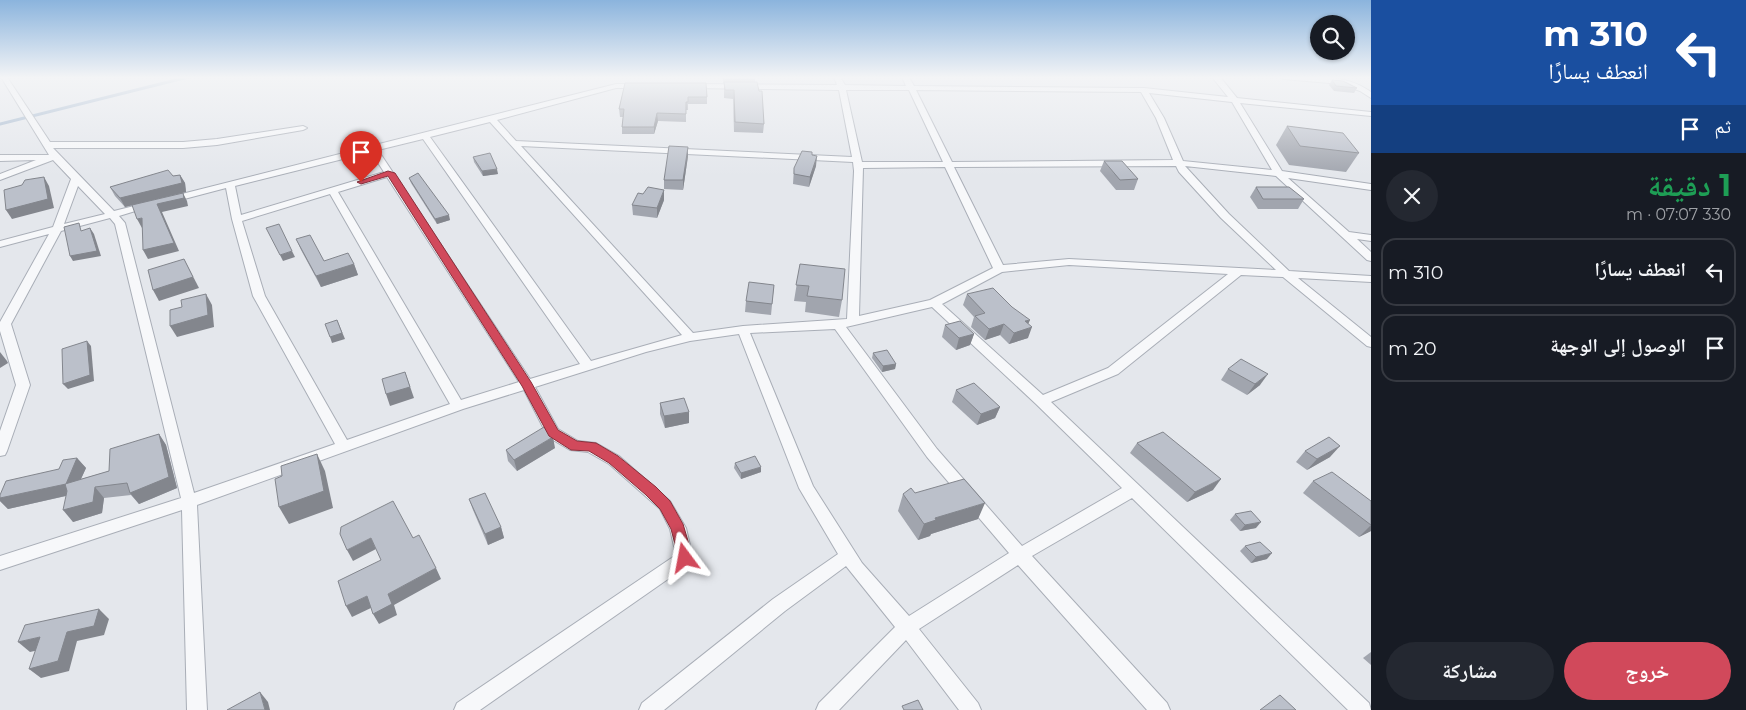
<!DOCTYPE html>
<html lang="ar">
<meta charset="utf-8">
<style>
body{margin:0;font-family:Montserrat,"Noto Naskh Arabic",sans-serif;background:#242831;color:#f1f3f6;direction:rtl;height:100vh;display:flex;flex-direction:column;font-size:19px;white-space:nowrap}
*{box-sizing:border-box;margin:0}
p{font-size:16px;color:#9ea1a6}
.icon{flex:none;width:28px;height:28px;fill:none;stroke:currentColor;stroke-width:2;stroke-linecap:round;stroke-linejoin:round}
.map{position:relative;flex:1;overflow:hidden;direction:ltr}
.details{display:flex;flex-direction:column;background:#171b24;width:375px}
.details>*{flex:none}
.top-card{background:#1a4fa0;color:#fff;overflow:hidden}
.controls{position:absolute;left:1310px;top:15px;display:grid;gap:10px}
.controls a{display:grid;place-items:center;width:45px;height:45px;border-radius:50%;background:#171b24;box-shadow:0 1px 4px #0004;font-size:25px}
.pin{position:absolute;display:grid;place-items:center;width:42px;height:42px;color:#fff;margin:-51px -21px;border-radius:50% 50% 50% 0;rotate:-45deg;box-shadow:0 0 5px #0007}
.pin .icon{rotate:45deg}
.me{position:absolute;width:55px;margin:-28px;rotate:347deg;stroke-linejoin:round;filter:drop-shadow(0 0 4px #0008)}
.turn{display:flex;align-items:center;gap:18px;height:105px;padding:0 15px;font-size:22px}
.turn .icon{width:65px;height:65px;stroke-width:2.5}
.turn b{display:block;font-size:35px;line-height:42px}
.then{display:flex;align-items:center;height:48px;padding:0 15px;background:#0003;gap:10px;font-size:19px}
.round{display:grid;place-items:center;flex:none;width:52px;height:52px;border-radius:26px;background:#242831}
.summary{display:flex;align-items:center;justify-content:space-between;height:85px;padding:0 15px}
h1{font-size:30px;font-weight:700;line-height:38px;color:#1e9e55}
.cta{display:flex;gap:10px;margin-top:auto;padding:10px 15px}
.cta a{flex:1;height:58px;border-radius:30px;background:#d1495b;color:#fff;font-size:20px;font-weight:700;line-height:58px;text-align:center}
.cta a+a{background:#242831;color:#f1f3f6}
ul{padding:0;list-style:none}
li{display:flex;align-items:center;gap:15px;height:68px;margin:0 10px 8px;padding:0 5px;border:2px solid #363941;border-radius:15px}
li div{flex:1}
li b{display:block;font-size:19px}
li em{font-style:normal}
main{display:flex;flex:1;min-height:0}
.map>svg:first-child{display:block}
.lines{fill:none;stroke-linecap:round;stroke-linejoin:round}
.stream{stroke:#9fb4cc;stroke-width:3}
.minor-casing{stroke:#a9aeb7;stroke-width:2}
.minor{fill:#f7f8fa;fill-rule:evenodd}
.wall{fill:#a1a5ae}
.shaded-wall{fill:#83868d}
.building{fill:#bbc0ca;stroke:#83868d}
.route{fill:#d1495b;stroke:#882f3b}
</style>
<main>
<section class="details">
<div class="top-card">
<div class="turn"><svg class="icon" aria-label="left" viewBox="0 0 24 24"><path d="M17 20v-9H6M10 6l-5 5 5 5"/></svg><div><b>310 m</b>انعطف يسارًا</div></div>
<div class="then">ثم<svg class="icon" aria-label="arrive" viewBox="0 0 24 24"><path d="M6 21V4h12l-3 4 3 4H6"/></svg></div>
</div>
<div class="summary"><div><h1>1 دقيقة</h1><p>330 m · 07:07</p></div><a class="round"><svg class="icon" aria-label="close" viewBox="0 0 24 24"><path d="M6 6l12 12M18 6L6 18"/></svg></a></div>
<ul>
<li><svg class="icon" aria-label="left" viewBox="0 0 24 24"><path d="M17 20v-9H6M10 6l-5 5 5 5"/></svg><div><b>انعطف يسارًا</b></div><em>310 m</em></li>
<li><svg class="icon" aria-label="arrive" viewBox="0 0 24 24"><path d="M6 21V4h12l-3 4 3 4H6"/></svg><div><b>الوصول إلى الوجهة</b></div><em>20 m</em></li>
</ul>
<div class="cta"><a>خروج</a><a>مشاركة</a></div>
</section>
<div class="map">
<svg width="1371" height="710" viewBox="0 0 1371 710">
<rect width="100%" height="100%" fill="#e4e7ec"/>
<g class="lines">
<path class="stream" d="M0,124L188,77"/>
<g class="minor-casing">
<g id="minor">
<path d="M1,77H7L50,142H183L217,139L303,126L307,128L303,130L217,145L183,148H53L114,211L150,202L155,205L119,216L125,223L194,493L335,444L253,296L232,219L226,188L169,203L164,200L166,198L616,84H640L644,86L640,88H616L497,120L516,141L852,157L839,90L690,88L686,86L690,84L837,85L834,77H840L845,85L906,86L902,77H909L914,86L1144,88L1228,97L1212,77H1220L1237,98L1371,112V116L1240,103L1282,171L1371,184V190L1288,178L1349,232L1371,235V241L1357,239L1371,252V261L1367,260L1276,176L1185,166L1229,214L1289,271L1371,276V282L1298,278L1371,337V347L1367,346L1283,277L1241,275L1118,374L1051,402L1369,703L1371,710H1348L1132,498L1032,556L1167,703L1170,710H1147L1018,565L919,629L978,703L981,710H959L906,640L839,710H816L819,703L895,627L846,566L785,611L664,710H639L642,703L773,599L838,554L799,488L739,334L690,341L646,352L535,387L558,429L578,441L596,443L619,456L670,501L686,528L693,558L691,563L480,710H454L457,703L676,555L670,529L660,509L609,464L588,452L570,450L548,437L524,390L463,409L197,505L207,710H187L182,510L0,570V556L181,498L115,224L110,218L61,231L11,324L30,385L7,451L5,455L0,456V431L16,385L0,331V322L49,234L0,247V241L53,227L71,179L53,160L0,180V174L36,160L0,161V155H49ZM846,90H909L943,162H862ZM916,90L1141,92L1156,118L1173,160L952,162ZM1149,93L1232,102L1272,170L1183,161L1164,118ZM490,122L682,335L591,361L430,137ZM423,139L580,364L530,379L378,150ZM521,146L853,162L854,171L847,319L743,326L693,333ZM371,152L384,172L241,215L235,186ZM1176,166L1179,172L1221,218L1276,270L1069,259L1003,265L954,167ZM945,167L993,268L930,300L859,316L863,168ZM387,177L519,382L461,400L338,192ZM78,186L105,214L64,224ZM330,194L450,404L347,440L265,296L242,221ZM1069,265L1228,274L1108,368L1043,395L942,304L1002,272ZM932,307L1036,404L1122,488L1022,546L937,449L846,327ZM835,329L927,457L1009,553L909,616L862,563L813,486L750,333Z"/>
<path d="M1280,77C1309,75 1347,74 1371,92V98L1360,91L1341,84L1284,79Z"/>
</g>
</g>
<use href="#minor" class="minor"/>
</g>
<g class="wall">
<path d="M723,77H755V82L764,124L763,133L734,132L733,99L724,98V83H723Z"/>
<path d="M1332,80L1357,88L1354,93L1334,91L1329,85Z"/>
<path d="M625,83L707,97V104H688V110H686V122L658,121L654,134H622V127L623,117H620L619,109Z"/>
<path d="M1287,126L1359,153L1346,172L1289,165L1276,145Z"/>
<path d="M812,155L816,166L809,187L793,184L794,168Z"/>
<path d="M688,156L683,190L664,189V180Z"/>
<path d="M473,157L498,174L483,176L474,162Z"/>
<path d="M1104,161L1138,179L1134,190H1116L1100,171Z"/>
<path d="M180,175L185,183L186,192L125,207L115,196L110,187Z"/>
<path d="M409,178L450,220L437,224L411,183Z"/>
<path d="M1256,187L1304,199L1298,209H1258L1250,197Z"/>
<path d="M664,200L657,218L633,215L632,205Z"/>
<path d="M296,239L324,261L354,264L358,275L321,287L301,250Z"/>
<path d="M800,264L842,300L839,317L805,312L806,302L794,301Z"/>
<path d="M774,285L771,315L745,312L746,301Z"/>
<path d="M967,294L1028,324V338L1009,344L1000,335L985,340L971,327L974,317L963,305Z"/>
<path d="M945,325L974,334L970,345L956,350L942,337Z"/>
<path d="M873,353L896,364L895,369L882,372L872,358Z"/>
<path d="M1228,369L1260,385L1247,395L1221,380Z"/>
<path d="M956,390L1000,407L995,418L977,425L952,402Z"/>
<path d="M660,403L689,412V423L665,428L660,414Z"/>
<path d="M159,434L166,445L177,488L139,504L131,495L104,498L102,513L73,522L66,496L8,509L0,501V495L59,469L77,458L86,468L81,479L109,471Z"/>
<path d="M1137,443L1213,490L1187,502L1130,453Z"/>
<path d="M555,448L517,471L508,461L506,450Z"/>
<path d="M1305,451L1330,457L1307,470L1296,462Z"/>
<path d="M735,463L761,472L741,479L734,468Z"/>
<path d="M1313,481L1371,501V531L1359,537L1303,493Z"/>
<path d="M915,493L978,519L931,534L930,536L918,540L898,511L903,494Z"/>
<path d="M469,499L501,527L504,538L488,545L473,510Z"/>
<path d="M1235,514L1256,528L1240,531L1230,520Z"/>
<path d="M1245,546L1267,559L1251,563L1240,551Z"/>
<path d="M1371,652V665L1363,658Z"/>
</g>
<g class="shaded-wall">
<path d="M657,113L658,121L654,134V127Z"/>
<path d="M688,147V156L683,190V180Z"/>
<path d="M817,156L816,166L809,187L810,177Z"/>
<path d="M497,169L498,174L483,176L482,171Z"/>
<path d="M180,175L185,183L186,192L125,207L120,198Z"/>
<path d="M44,177L49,186L54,208L12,219L6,210Z"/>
<path d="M664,190V200L657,218V208Z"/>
<path d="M183,193L187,201L188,206L162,212L179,251L148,259L143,250L157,204Z"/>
<path d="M449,215L450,220L437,224L435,219Z"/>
<path d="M142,218V228L137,219Z"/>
<path d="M90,228L94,234L101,256L73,261L70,256Z"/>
<path d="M292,251L295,257L283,261L280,255Z"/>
<path d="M184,259L199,288L159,301L153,290Z"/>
<path d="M354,264L358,275L321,287L316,276Z"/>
<path d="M206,294L212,305L214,327L177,337L170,326Z"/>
<path d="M337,320L345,339L332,343L330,337Z"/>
<path d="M1030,320L1026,329L1032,327L1028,338L1009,344L1014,333L1025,321Z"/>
<path d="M1004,324L1000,335L985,340L989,329Z"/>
<path d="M974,334L970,345L956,350L959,338Z"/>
<path d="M87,341L91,346L94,381L68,389L63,384Z"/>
<path d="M0,352L7,361L8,363L0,368Z"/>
<path d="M896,364L895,369L882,372L883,366Z"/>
<path d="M405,372L414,398L390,406L386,394Z"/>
<path d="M1268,374L1260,385L1247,395L1255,384Z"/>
<path d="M1000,407L995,418L977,425L981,414Z"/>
<path d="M689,412V423L665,428L664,416Z"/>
<path d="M159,434L166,445L177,488L139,504L130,493Z"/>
<path d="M553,437L555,448L517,471L514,460Z"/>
<path d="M1340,446L1330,457L1307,470L1317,459Z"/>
<path d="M317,454L325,471L333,508L289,524L279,507Z"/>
<path d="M77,458L86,468L74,494L8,509L0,501V498L66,484Z"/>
<path d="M761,467V472L741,479V473Z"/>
<path d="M1221,479L1213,490L1187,502L1195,492Z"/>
<path d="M95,487L104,498L102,513L73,522L63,510Z"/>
<path d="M985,503L978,519L931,534L930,536L918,540L924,524L935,518Z"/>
<path d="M1261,522L1256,528L1240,531L1245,525Z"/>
<path d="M1371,525V531L1359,537Z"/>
<path d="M501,527L504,538L488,545L485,534Z"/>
<path d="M371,538L376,549L353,561L347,550Z"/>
<path d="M1272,553L1267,559L1251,563L1256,557Z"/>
<path d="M436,568L441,579L394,605L397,615L379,624L373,614L388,594Z"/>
<path d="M367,596L373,607L352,617L346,606Z"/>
<path d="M99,609L109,619L104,635L77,641L69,671L41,678L29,669L67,632Z"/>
<path d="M40,637L52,647L30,652L18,642Z"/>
<path d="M260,692L268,702L270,710H265Z"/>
</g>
<g class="building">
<path d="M1332,80L1343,81L1357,88L1336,86Z"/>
<path d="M724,82H757L759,91H762L764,124L735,122L734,90H725Z"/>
<path d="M625,83H706L707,97H688V102H686V114L657,113L654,127H622L624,109H619Z"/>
<path d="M1287,126L1343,133L1359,153L1300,146Z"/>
<path d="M669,146L688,147L683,180H664Z"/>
<path d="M802,151L812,152V155L817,156L810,177L794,174V168Z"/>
<path d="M490,153L497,169L482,171L473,157Z"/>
<path d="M1104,161H1122L1138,179L1120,180Z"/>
<path d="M168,170L173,176L180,175L182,183L120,198L110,187Z"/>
<path d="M418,173L449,215L435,219L409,178Z"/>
<path d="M44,177L48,199L6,210L4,190L22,185L25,180Z"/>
<path d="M648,187L664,190L657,208L632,205L638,193L643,194Z"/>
<path d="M1256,187H1289L1304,199H1263Z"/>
<path d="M183,193L184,198L157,204L174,243L143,250L142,218L137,219L132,205Z"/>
<path d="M79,223L81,231L90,228L97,251L70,256L64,227Z"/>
<path d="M279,224L292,251L280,255L266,228Z"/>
<path d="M310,235L324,261L348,253L354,264L316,276L296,239Z"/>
<path d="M184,259L193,277L153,290L148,270Z"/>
<path d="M800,264L845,269L842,300L807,296L809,286L796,285Z"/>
<path d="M749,282L774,285L772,304L746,301Z"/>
<path d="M993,288L1012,307L1030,320L1025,321L1032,327L1014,333L1004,324L989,329L975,316L985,313L967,294Z"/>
<path d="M206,294L208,315L170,326V310L182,307L181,300Z"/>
<path d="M337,320L342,333L330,337L325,324Z"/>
<path d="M960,321L974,334L959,338L945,325Z"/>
<path d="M87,341L90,375L63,384L62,349Z"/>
<path d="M887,350L896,364L883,366L873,353Z"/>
<path d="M1241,359L1268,374L1255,384L1228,369Z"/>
<path d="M405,372L410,387L386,394L382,379Z"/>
<path d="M974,383L1000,407L981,414L956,390Z"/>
<path d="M684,398L689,412L664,416L660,403Z"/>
<path d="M544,427L553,437L514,460L506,450Z"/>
<path d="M1163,432L1221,479L1195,492L1137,443Z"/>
<path d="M159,434L169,477L130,493L127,483L95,487L93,502L63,510L67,491L65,484L109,471L110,449Z"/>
<path d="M1329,437L1340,446L1317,459L1305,451Z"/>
<path d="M317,454L324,491L279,507L275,479L282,476L281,466Z"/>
<path d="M755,456L761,467L741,473L735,463Z"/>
<path d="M77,458L66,484L0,498V495L6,481L59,469L63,460Z"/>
<path d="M1332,472L1371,501V525L1313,481Z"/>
<path d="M964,479L985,503L935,518L936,520L924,524L903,494L911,488L915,493Z"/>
<path d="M485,493L501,527L485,534L469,499Z"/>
<path d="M393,501L413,538L419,535L436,568L388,594L392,604L373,614L367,596L346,606L338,581L381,560L371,538L347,550L340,534L341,527Z"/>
<path d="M1251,511L1261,522L1245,525L1235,514Z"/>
<path d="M1260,542L1272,553L1256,557L1245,546Z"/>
<path d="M99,609L94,626L67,632L58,661L29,669L40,637L18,642L25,625Z"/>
<path d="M260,692L265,710H227Z"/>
<path d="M1280,695L1296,710H1260Z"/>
<path d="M918,700L923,710H904L902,706Z"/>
</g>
<linearGradient id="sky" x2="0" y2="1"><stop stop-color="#8bb4dd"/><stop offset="0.44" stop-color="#f3f4f6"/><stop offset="1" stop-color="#f3f4f6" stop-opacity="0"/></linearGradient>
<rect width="1371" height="176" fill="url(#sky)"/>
<path class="route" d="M388,171L395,173L531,382L558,430L577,441L596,443L618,456L656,487L670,501L683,524L693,558L691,563L685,565L680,563L671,529L660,509L646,495L609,463L589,451L571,450L549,436L522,386L388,176L361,184L357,182Z"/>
</svg>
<div class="controls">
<a><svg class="icon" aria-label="search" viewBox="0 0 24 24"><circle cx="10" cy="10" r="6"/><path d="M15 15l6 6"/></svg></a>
</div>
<div class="pin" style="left:361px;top:182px;background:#d93025"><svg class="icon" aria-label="arrive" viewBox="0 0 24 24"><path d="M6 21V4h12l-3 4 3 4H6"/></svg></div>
<svg class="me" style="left:685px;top:558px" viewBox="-20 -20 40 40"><path d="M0-17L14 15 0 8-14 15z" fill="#d1495b" stroke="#fff" stroke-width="4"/></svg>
</div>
</main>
